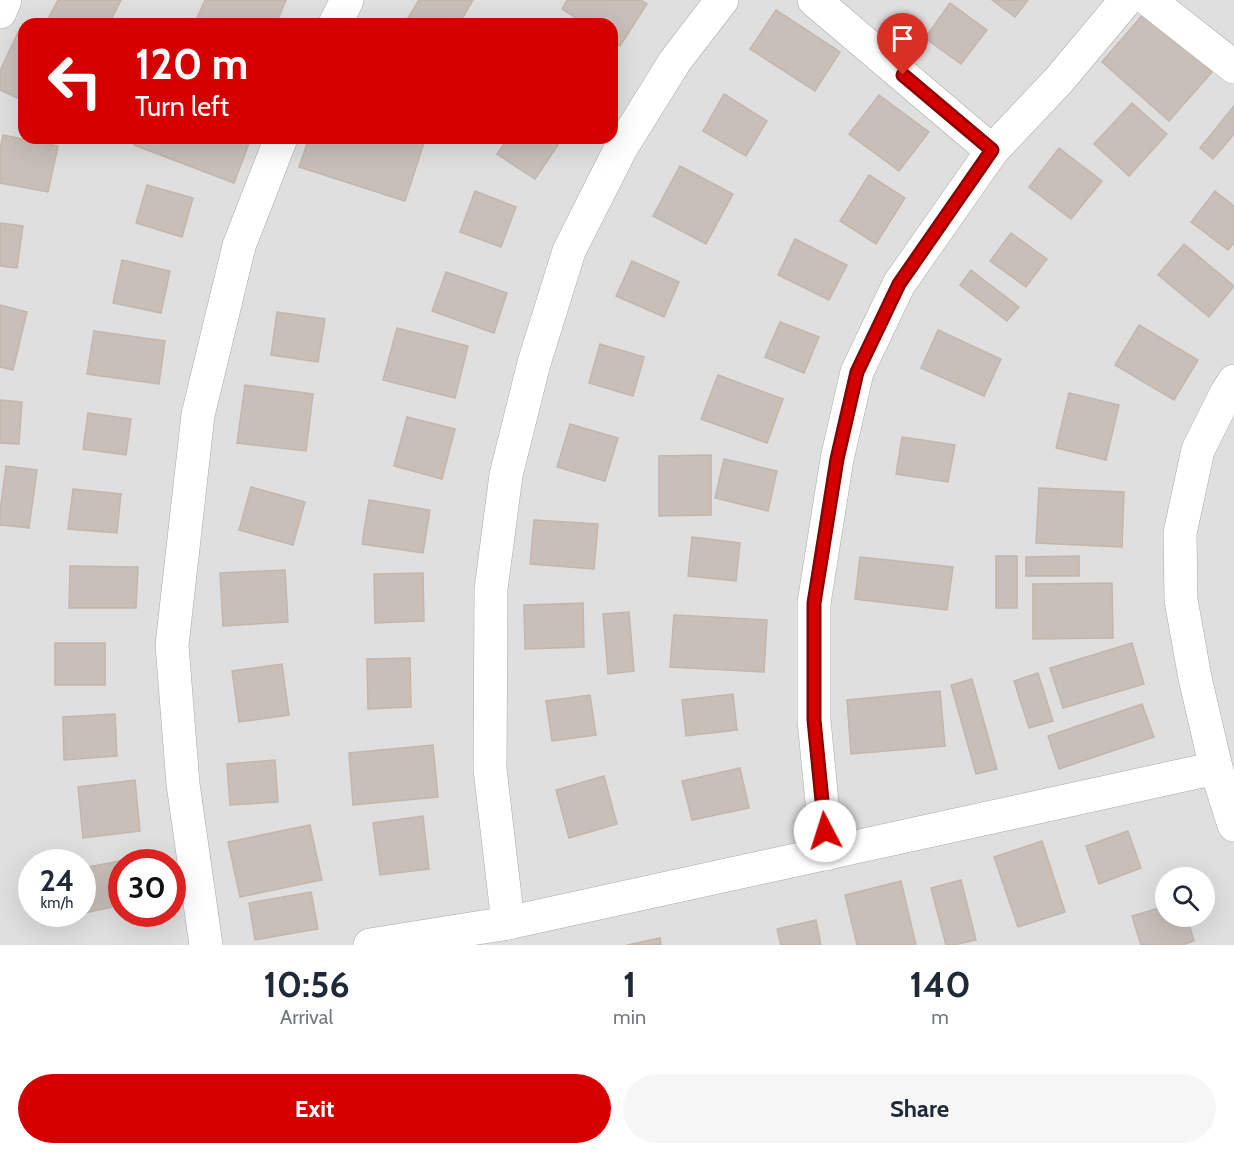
<!DOCTYPE html>
<style>
body{margin:0;font-family:Cabin,sans-serif;background:#f6f6f7;color:#1f2937;height:100vh;display:flex;flex-direction:column;font-size:22px;white-space:nowrap}
*{box-sizing:border-box;margin:0}
p{font-size:20px;color:#747a83}
.icon{flex:none;width:33px;height:33px;fill:none;stroke:currentColor;stroke-width:2;stroke-linecap:round;stroke-linejoin:round}
.map{position:relative;height:945px;overflow:hidden}
.side{display:flex;flex-direction:column;background:#fff;flex:1}
.side>*{flex:none}
.guide{position:absolute;left:18px;top:18px;width:600px;height:126px;border-radius:18px;box-shadow:0 6px 24px #0002;background:#d40000;color:#fff;overflow:hidden}
.buttons{position:absolute;left:1155px;top:867px;display:grid;gap:12px}
.buttons a{display:grid;place-items:center;width:60px;height:60px;border-radius:50%;background:#fff;box-shadow:0 6px 24px #0002;font-size:30px}
.speed{position:absolute;left:18px;top:849px;display:flex;gap:12px;font-size:30px;font-weight:700;text-align:center}
.speed>*{display:grid;place-content:center;width:78px;height:78px;border-radius:50%;background:#fff;box-shadow:0 6px 24px #0002;line-height:1}
.speed small{font-size:15px;font-weight:400}
.speed .limit{border:9px solid #d22;background:#fff;color:#111}
.pin{position:absolute;display:grid;place-items:center;width:51px;height:51px;color:#fff;margin:-62px -26px;border-radius:50% 50% 50% 0;rotate:-45deg;box-shadow:0 0 6px #0007}
.pin .icon{rotate:45deg}
.me{position:absolute;width:66px;margin:-33px;rotate:355deg;stroke-linejoin:round;filter:drop-shadow(0 0 4px #0008)}
.turn{display:flex;align-items:center;gap:21px;height:126px;padding:0 18px;font-size:27px}
.turn .icon{width:78px;height:78px;stroke-width:2.5}
.turn b{display:block;font-size:42px;line-height:51px}
.eta{display:flex;justify-content:space-evenly;align-items:center;height:102px;text-align:center}
.eta b{font-size:36px;font-weight:700;line-height:42px}
.button{display:flex;gap:12px;margin-top:auto;padding:12px 18px}
.button a{flex:1;height:69px;border-radius:36px;background:#d40000;color:#fff;font-size:24px;font-weight:700;line-height:69px;text-align:center}
.button a+a{background:#f6f6f7;color:#1f2937}
.map>svg:first-child{display:block}
.residential{fill:#e0dfdf;fill-rule:evenodd}
.building{fill:#c7bfb8;stroke:#c4b6ab;stroke-width:1.5}
.lines{fill:none;stroke-linecap:round;stroke-linejoin:round}
.minor-casing{stroke:#a9a9a9;stroke-width:34}
.minor{stroke:#fff;stroke-width:33}
.route-casing{stroke:#8a0000;stroke-width:15}
.route{stroke:#d40000;stroke-width:10}
</style>
<div class="map">
<svg width="1234" height="945" viewBox="0 0 1234 945">
<rect width="100%" height="100%" fill="#f2efe9"/>
<path class="residential" d="M0,0H1234V945H0ZM24,24H612V138H24ZM32,862H82V914H32ZM122,862H172V914H122ZM1166,878H1204V916H1166Z"/>
<g class="building">
<path d="M58,0H121L109,24H63L49,17Z"/>
<path d="M205,0H286L276,24H211L197,18Z"/>
<path d="M419,0H473L459,24H419L408,18Z"/>
<path d="M567,0H641L647,4L620,46L612,41V24H585L562,9Z"/>
<path d="M992,0H1028L1015,17Z"/>
<path d="M950,3L987,30L961,64L925,38Z"/>
<path d="M776,10L840,52L815,91L750,49Z"/>
<path d="M1145,12L1212,72L1169,121L1102,62Z"/>
<path d="M20,28L24,30V101L0,90V71Z"/>
<path d="M724,94L767,121L746,156L703,131Z"/>
<path d="M879,95L929,132L899,171L849,134Z"/>
<path d="M1132,103L1167,134L1129,176L1094,144Z"/>
<path d="M1234,106V134L1213,159L1200,148Z"/>
<path d="M3,135L58,146L48,192L0,183V150Z"/>
<path d="M137,138H251L234,183L134,145Z"/>
<path d="M309,138H409L424,143L405,201L299,167Z"/>
<path d="M508,138H548L558,145L535,179L497,154Z"/>
<path d="M1059,148L1102,181L1071,219L1029,187Z"/>
<path d="M680,166L733,194L706,244L653,216Z"/>
<path d="M869,175L905,198L876,244L840,221Z"/>
<path d="M147,185L193,198L182,237L136,223Z"/>
<path d="M475,191L516,207L501,247L460,232Z"/>
<path d="M1215,191L1234,206V243L1228,250L1191,222Z"/>
<path d="M0,223L23,226L17,268L0,266Z"/>
<path d="M1011,233L1047,259L1026,287L990,261Z"/>
<path d="M795,239L847,265L829,300L778,275Z"/>
<path d="M1184,244L1234,286L1209,317L1158,275Z"/>
<path d="M122,260L170,271L161,313L113,303Z"/>
<path d="M632,261L679,282L664,317L616,296Z"/>
<path d="M971,270L1019,307L1007,321L960,285Z"/>
<path d="M446,272L507,293L494,333L432,311Z"/>
<path d="M0,305L27,312L13,370L0,367Z"/>
<path d="M277,312L325,319L318,362L271,355Z"/>
<path d="M780,322L819,337L804,373L765,357Z"/>
<path d="M1139,325L1198,360L1174,400L1115,365Z"/>
<path d="M397,328L468,346L455,398L383,380Z"/>
<path d="M938,330L1001,359L984,396L921,368Z"/>
<path d="M94,331L165,341L159,384L87,374Z"/>
<path d="M600,344L644,357L633,396L589,383Z"/>
<path d="M718,375L783,399L767,443L701,419Z"/>
<path d="M245,385L313,394L306,451L237,443Z"/>
<path d="M1069,393L1119,405L1106,460L1056,448Z"/>
<path d="M0,400L22,402L19,444L0,443Z"/>
<path d="M88,413L131,419L126,455L83,449Z"/>
<path d="M407,417L455,429L442,479L394,466Z"/>
<path d="M570,424L618,438L605,481L557,467Z"/>
<path d="M902,437L955,445L948,482L896,474Z"/>
<path d="M711,455V515L659,516V456Z"/>
<path d="M724,459L777,471L768,511L715,498Z"/>
<path d="M6,466L37,470L29,528L0,525V511Z"/>
<path d="M251,487L305,502L293,545L239,530Z"/>
<path d="M1039,488L1124,492L1122,547L1036,543Z"/>
<path d="M73,489L121,494L117,533L68,529Z"/>
<path d="M369,500L430,510L423,553L362,544Z"/>
<path d="M534,520L598,524L594,569L530,564Z"/>
<path d="M692,537L740,543L736,581L688,576Z"/>
<rect x="996" y="556" width="21" height="52"/>
<path d="M1079,556V576H1026V557Z"/>
<path d="M860,557L953,567L947,610L855,599Z"/>
<path d="M70,566L138,567L136,608H69Z"/>
<path d="M285,570L288,622L223,626L220,573Z"/>
<path d="M423,573L424,621L375,623L374,574Z"/>
<path d="M1112,583L1113,638L1033,639V584Z"/>
<path d="M583,603L584,647L525,649L524,605Z"/>
<path d="M629,612L634,671L608,674L603,614Z"/>
<path d="M674,615L767,620L764,672L670,667Z"/>
<rect x="55" y="643" width="50" height="42"/>
<path d="M1132,643L1144,684L1063,708L1050,668Z"/>
<path d="M410,658L411,707L368,709L367,659Z"/>
<path d="M282,664L289,715L239,722L232,671Z"/>
<path d="M1038,673L1053,721L1029,728L1014,681Z"/>
<path d="M972,679L997,769L976,774L951,685Z"/>
<path d="M940,691L945,746L851,754L847,700Z"/>
<path d="M733,694L737,730L686,736L682,700Z"/>
<path d="M590,695L596,735L552,741L546,701Z"/>
<path d="M1142,704L1154,737L1059,769L1048,736Z"/>
<path d="M115,714L117,756L64,760L63,717Z"/>
<path d="M433,745L438,797L353,805L349,753Z"/>
<path d="M275,760L278,802L230,805L227,764Z"/>
<path d="M740,768L749,808L692,820L682,781Z"/>
<path d="M604,776L617,824L569,838L556,790Z"/>
<path d="M135,780L140,831L83,838L78,787Z"/>
<path d="M423,816L429,869L380,875L373,823Z"/>
<path d="M310,825L322,880L240,897L228,842Z"/>
<path d="M1128,831L1141,868L1099,884L1086,846Z"/>
<path d="M1042,841L1065,912L1018,927L994,857Z"/>
<path d="M130,859L131,862H122V905L75,915V914H82V868Z"/>
<path d="M961,880L976,940L954,945H946L931,888Z"/>
<path d="M901,881L916,945H857L845,895Z"/>
<path d="M311,892L318,929L255,940L249,903Z"/>
<path d="M1166,906V916H1187L1194,941L1183,945H1141L1132,916Z"/>
<path d="M816,920L821,945H781L777,929Z"/>
<path d="M660,938L661,945H627Z"/>
</g>
<g class="lines">
<g class="minor-casing">
<g id="minor">
<path d="M814,0L992,151"/>
<path d="M1149,0L1234,67"/>
<path d="M0,12L5,0"/>
<path d="M335,24L347,0"/>
<path d="M1234,381L1227,392L1198,450L1180,533L1181,600L1195,678L1216,768L1234,825"/>
<path d="M827,854L814,720V603L837,459L857,372L899,284L992,151L1059,80L1126,0"/>
<path d="M508,923L490,769L491,589L506,475L534,363L569,251L621,148L675,61L722,0"/>
<path d="M206,945L183,784L172,645L198,415L239,246L281,138"/>
<path d="M370,945L508,923L1216,768"/>
</g>
</g>
<use href="#minor" class="minor"/>
</g>
<g class="lines">
<g class="route-casing">
<path id="route" d="M825,831L814,720V603L837,459L857,372L899,284L992,150L903,75"/>
</g>
<use href="#route" class="route"/>
</g>
</svg>
<div class="buttons">
<a><svg class="icon" aria-label="search" viewBox="0 0 24 24"><circle cx="10" cy="10" r="6"/><path d="M15 15l6 6"/></svg></a>
</div>
<div class="speed"><div>24<small>km/h</small></div><div class="limit">30</div></div>
<div class="pin" style="left:903px;top:75px;background:#d93025"><svg class="icon" aria-label="arrive" viewBox="0 0 24 24"><path d="M6 21V4h12l-3 4 3 4H6"/></svg></div>
<svg class="me" style="left:825px;top:831px" viewBox="-20 -20 40 40"><circle r="19" fill="#fff"/><path d="M0-13L10 11 0 6-10 11z" fill="#d40000"/></svg>
<div class="guide">
<div class="turn"><svg class="icon" aria-label="left" viewBox="0 0 24 24"><path d="M17 20v-9H6M10 6l-5 5 5 5"/></svg><div><b>120 m</b>Turn left</div></div>
</div>
</div>
<section class="side">
<div class="eta">
<div><b>10:56</b><p>Arrival</p></div>
<div><b>1</b><p>min</p></div>
<div><b>140</b><p>m</p></div>
</div>
<div class="button"><a>Exit</a><a>Share</a></div>
</section>
